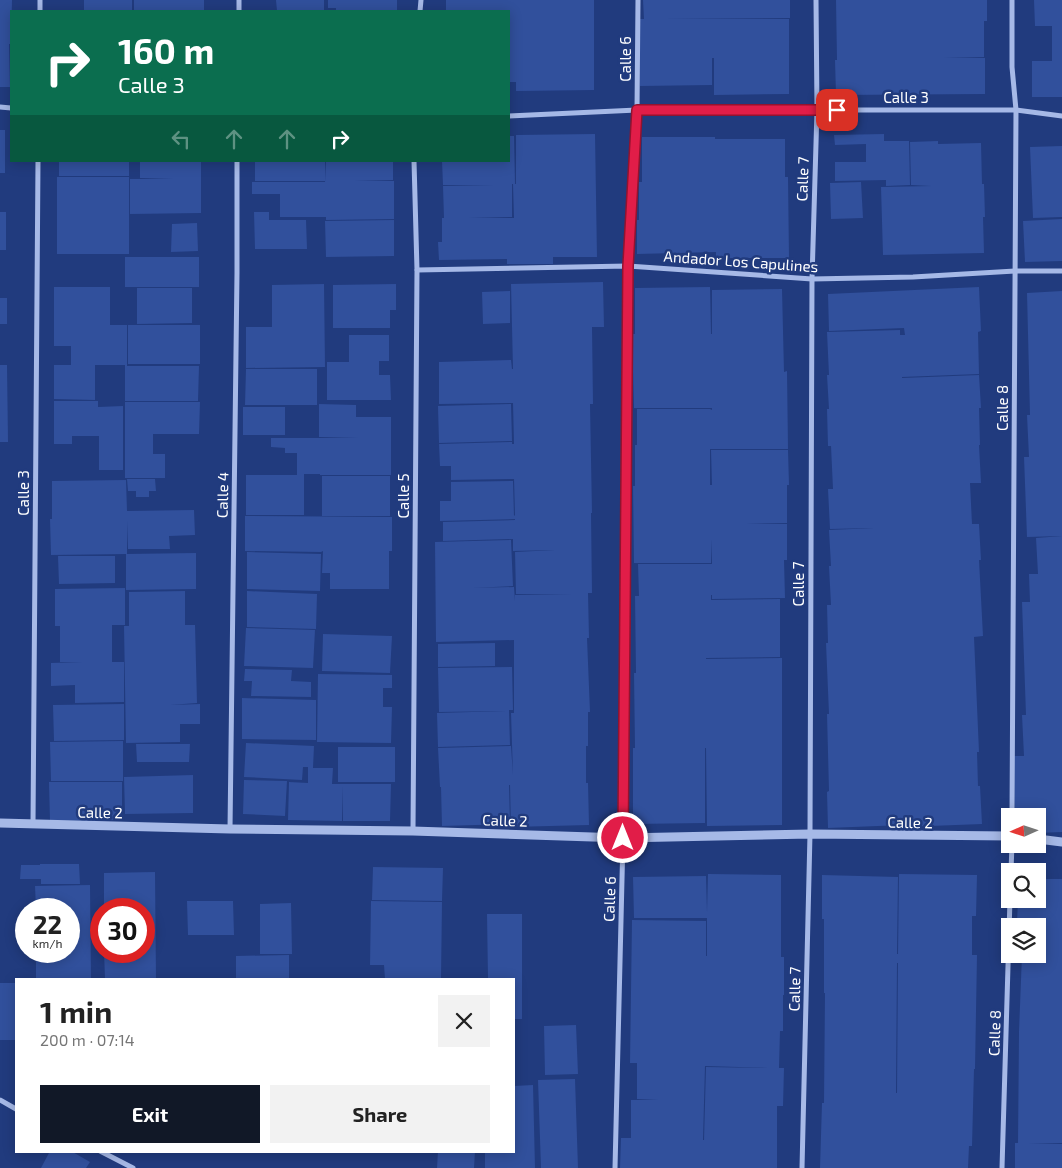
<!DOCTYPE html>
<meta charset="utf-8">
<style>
body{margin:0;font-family:"Exo 2",sans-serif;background:#f2f2f2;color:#222;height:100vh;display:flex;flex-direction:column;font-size:19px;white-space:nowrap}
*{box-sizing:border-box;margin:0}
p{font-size:16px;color:#767676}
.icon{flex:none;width:28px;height:28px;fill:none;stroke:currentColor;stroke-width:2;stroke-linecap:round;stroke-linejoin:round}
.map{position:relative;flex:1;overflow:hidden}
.sheet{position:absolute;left:15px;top:978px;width:500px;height:175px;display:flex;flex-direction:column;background:#fff;border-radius:0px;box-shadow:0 2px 12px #0003}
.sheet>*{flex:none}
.hud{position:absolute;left:10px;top:10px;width:500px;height:152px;border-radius:0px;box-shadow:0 2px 12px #0003;background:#0b6e4f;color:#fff;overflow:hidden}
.needle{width:32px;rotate:267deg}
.controls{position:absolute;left:1001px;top:808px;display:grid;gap:10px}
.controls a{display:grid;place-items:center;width:45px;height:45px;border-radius:0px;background:#fff;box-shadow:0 2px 12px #0003;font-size:25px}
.speed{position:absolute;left:15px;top:898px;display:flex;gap:10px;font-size:25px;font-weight:700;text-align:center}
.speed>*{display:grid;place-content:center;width:65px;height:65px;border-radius:50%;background:#fff;box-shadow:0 2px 12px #0003;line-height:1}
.speed small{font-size:12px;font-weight:400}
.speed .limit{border:8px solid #d22;background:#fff;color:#111}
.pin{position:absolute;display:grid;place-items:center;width:42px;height:42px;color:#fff;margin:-21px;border-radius:10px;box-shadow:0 2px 8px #0006}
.me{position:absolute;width:55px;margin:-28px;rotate:0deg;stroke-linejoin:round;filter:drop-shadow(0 0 4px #0008)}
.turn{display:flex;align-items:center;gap:18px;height:105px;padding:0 25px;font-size:22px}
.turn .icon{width:65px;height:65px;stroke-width:2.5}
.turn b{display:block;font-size:35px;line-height:42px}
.lanes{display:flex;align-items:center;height:48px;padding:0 25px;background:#0003;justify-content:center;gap:25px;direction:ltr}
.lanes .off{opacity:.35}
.round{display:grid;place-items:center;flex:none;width:52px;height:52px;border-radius:0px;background:#f2f2f2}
.overview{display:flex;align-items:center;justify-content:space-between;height:85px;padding:0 25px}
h1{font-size:30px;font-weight:700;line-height:38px}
.action{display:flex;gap:10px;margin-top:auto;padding:10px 25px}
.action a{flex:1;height:58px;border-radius:0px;background:#111827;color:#fff;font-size:20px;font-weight:700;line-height:58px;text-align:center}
.action a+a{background:#f2f2f2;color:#222}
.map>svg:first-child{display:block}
.building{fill:#31509c;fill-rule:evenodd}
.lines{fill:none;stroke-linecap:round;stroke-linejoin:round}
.minor{stroke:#a6b9e7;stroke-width:5}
.tertiary{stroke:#a6b9e7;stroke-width:9}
.route-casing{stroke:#92132f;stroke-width:12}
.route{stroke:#e11d48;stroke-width:9}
.labels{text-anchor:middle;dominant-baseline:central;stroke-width:5;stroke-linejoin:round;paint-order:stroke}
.street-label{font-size:15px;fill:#fff;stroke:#213b7e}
</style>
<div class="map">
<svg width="1062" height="1168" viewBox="0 0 1062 1168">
<rect width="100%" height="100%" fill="#213b7e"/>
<g class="building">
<path d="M0,0H12L11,44H9L10,87H0Z"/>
<rect x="84" y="0" width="48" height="11"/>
<rect x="134" y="0" width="70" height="11"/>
<path d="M276,0H324V11H277Z"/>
<path d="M328,0H397V11H336V8H328Z"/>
<path d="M446,0H594V90L516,91V82H509V11H446Z"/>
<path d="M643,0H790V18L663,19H789V94L714,95V58H712V85L640,86L639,19H644Z"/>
<path d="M836,0H987V21H984V57H944L985,58V94L836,95L835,60H837Z"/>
<path d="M1034,0H1062V97H1032V61H1052V26H1035Z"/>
<rect x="0" y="130" width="5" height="43"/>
<path d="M595,134L597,257H553V264H507V259L439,260L438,242H442V218H444L443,186L493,185H443L442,161H509V136H514L515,184H516V135ZM512,184H513L514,218H469L512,217Z"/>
<path d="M884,134V141H909L910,185L886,186V180L835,181V162H866V144L835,145L834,135Z"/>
<path d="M642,137H715V139H785V177H788L789,258H716V252L637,254V220H639V182H642Z"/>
<path d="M938,141V144L981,143L982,184H984L985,217H983L984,253L883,255L881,187L931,186L911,185L910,142Z"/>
<path d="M1062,146V217L1033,218L1030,147Z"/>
<rect x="59" y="161" width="70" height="15"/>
<path d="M164,161H201V213L130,214V179H173L140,178V162Z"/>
<rect x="255" y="161" width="70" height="20"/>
<path d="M326,161H393V180L355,181H394V219L326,220V217H280V194H252V182H325Z"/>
<rect x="57" y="177" width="72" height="77"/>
<path d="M861,182L863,218L831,219L830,183Z"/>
<rect x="0" y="212" width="6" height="38"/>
<path d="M254,212H269V220H306L307,249H255Z"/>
<path d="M1062,219V261L1025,262L1023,221Z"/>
<path d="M394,220V256L326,257L325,221Z"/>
<path d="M197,223L198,251L171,252L172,224Z"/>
<rect x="125" y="257" width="74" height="30"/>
<path d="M603,282L604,327H592L593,404H590L592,513H591L592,593H588L589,638H587L590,712H588V746H586V783H588L589,825L511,827L510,785H509L510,824L442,826L441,787H440L438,748L511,746L513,775L511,713H514V640L436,642L435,542L511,540L513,586L472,588L514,587L515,601V595L571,594H516L515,552L555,550L513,551V539L443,541V522L515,520V519L440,521V501H451V482L513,481L514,516L515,515L514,479L451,480V466H440L439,444L512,442V444H514L513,403L439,404V362L511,360L512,369H513L511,284Z"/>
<path d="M324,284L325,367L246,368V327H272V285Z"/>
<path d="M396,284V310H390V328H333V285Z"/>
<path d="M54,287H110V325H127V366H199L198,401H125V365H95V400L54,399V365H71V346H54Z"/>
<path d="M710,287L711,334H712V290L782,289L784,372L787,371L788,449H710V485H712L711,450H788L789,485H787V523H746L787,524V560H784L785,598L712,599V595H711V600L780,599V657L706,658V659L782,658V825L707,826L706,748H705V823L633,824V748H635L634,673H636L635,596H639L638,564H712V539L711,563H634L633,486H635V445H637V409H710L712,410V408H634L632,334H635V288Z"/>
<path d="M979,287L981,331L978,332L979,374L902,377V378L979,375L981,408H979L980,445H979L981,483H970L972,524H979L981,560H979L983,636L974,637L979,752H977L978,786H980L982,824L904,827L903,825L828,828L827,792L829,791L827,714H829L826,643H828L827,605H831L829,566H831L829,530L874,528L830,529L828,489H833L831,446H828L827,409H829L827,375H829L827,332L900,330V335H905L904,328L829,331L828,294Z"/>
<path d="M137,288H192V323L137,324Z"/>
<path d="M510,291V323L483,324L482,292Z"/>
<path d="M1062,291V536L1027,537L1024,457H1029L1027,415H1030L1027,293Z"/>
<rect x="0" y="298" width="7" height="26"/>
<rect x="128" y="325" width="72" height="39"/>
<path d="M349,335H389V361H379V375H390L391,400H327V362H349Z"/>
<path d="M0,365H7L8,442H0Z"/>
<path d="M246,369H317V405H245Z"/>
<path d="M54,401H98V407L123,406V470H99V436H72V444H54Z"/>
<path d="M125,402H200L199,434H153V454H165V478H125Z"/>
<path d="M319,404L356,405V417H391V475H320V474H304V515H246V475H297V453H285V448L271,447V438H358L319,437Z"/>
<path d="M511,404L512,441L439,443L438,406Z"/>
<rect x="243" y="407" width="42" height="28"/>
<rect x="322" y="476" width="68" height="40"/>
<path d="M127,479H155L156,491H149V497H136V491H128Z"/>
<path d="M126,480L127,511L194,510L195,535L169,536L170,549H128L127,521V554L51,555L50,519H52V481Z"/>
<path d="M245,516L392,517V551H389V589H330V573H322L323,551L321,552L245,551Z"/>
<path d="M1062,536V832L1038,833V816H1015L1014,756H1024L1022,715H1026L1022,602H1030L1029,574H1038L1036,538Z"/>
<path d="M247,552L321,554L320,591L247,589Z"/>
<path d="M196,553V589L126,590V554Z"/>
<path d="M58,556H115V583L59,584Z"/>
<path d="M125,588V625H112V662H124V702L75,703V685L51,686V663L82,662H60V626H55V589Z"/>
<path d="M185,591V625H195L197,703L170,705L200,704V724H180V742L126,743L124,626H129V592Z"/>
<path d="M247,591L317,594L316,629L247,627Z"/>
<path d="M246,628L315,630L313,668L244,666Z"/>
<path d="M323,634L392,636L390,673L322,671Z"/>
<path d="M495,643V666L438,667V644Z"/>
<path d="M512,667L513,710H509L510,745L438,747L437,713L506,711L439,712L438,668Z"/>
<path d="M245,669L292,670L291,681L311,682V697L251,696L252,681H244Z"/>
<path d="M318,674L392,675V688H383V707H392L391,743L317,742Z"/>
<path d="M242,698L316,700V740L242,739Z"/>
<path d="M124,704V740L54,741L53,705Z"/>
<path d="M123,741V781H51L50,742Z"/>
<path d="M246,743L314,746L313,768H333L332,784H391L390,821H343V786L342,821L288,820L289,782L308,783V767H303L302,780L244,777Z"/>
<path d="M136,744H190L189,762H137Z"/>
<rect x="338" y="747" width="57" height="35"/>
<path d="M193,775V813L125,814L124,777Z"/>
<path d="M244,780L287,781L285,816L243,814Z"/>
<path d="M49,782H122V820L50,821Z"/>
<path d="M40,864H79L80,884H41V879H20L21,865H40Z"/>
<path d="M373,867L443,868L442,901L372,900Z"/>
<path d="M155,872L156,979H105L104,951H144V909H104V873Z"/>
<path d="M708,874L781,875V957H784V995H783V1031H780L779,1068H784L783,1106H777V1168H620L621,1138H631V1100H658L637,1099V1063H630L632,920L706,921V956H707V918H634L633,877L706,876L707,912ZM705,1066L768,1068L706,1067L704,1140H703Z"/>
<path d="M899,874L977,875L976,916H972V955H977L975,1069H974L972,1146H969L968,1168H820L822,1103H824L825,993H824V919H822V875L898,877L897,954H898ZM897,963H898L897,1093H896Z"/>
<path d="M1038,879H1062V1143H1029L1062,1144V1168H1015V1143H1018L1019,1032L1022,954H1038V926H1023V923H1017L1018,899H1038Z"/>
<path d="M90,885L91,979H36V951H69V909H36L35,886Z"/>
<path d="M187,901H233L234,935H188Z"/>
<path d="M371,901L442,902L441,979H385L384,965H370Z"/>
<path d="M291,903L292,954H260V904Z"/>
<path d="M487,914H522V1019H514V979H488Z"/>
<path d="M289,955V979H236V956Z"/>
<rect x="0" y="983" width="16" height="57"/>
<path d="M576,1025L578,1074L545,1075L544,1026Z"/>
<path d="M575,1079L578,1168H541L538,1080Z"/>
<path d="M533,1085L535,1168H485V1151H514V1086Z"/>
<path d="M50,1151H71L90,1162L86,1168H41Z"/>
<path d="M438,1151H475L474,1168H437Z"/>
</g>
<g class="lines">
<g class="minor">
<path d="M40,11V0"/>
<path d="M239,11V0"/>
<path d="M420,11L421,0"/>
<path d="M0,107L11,108"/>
<path d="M509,116L637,110H1016L1062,116"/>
<path d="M417,270L628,266L812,279L913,277L1015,271H1062"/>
<path d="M1012,816L1016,110L1012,67V0"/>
<path d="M33,824L38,161"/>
<path d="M230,829L237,273V161"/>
<path d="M413,831L417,270L414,161"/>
<path d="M1011,871L1012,844"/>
<path d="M0,1100L16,1109"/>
<path d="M100,1151L133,1168"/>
<path d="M615,1168L623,838L628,266L637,110L638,0"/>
<path d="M802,1168L810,834L812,279L817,110L816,0"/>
<path d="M1002,1168L1010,899"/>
</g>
<g class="tertiary">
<path d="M0,823L230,829L413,831L623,838L810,834L1010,836"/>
<path d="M1038,839L1062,842"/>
</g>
</g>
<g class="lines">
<g class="route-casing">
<path id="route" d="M623,838L628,266L637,110H837"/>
</g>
<use href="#route" class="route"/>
</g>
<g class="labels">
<g class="street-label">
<text transform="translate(625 59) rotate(-90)">Calle 6</text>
<text x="906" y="97">Calle 3</text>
<text transform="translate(802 179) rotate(-88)">Calle 7</text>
<text transform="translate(741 261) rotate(4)">Andador Los Capulines</text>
<text transform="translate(1002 408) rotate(-90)">Calle 8</text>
<text transform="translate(23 493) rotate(-90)">Calle 3</text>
<text transform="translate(222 495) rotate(-89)">Calle 4</text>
<text transform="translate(403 496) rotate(-90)">Calle 5</text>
<text transform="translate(798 584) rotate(-90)">Calle 7</text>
<text transform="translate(100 812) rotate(1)">Calle 2</text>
<text transform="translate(505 820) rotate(2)">Calle 2</text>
<text transform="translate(910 822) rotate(1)">Calle 2</text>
<text transform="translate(609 899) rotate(-88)">Calle 6</text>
<text transform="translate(794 989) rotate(-89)">Calle 7</text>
<text transform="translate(994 1033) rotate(-88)">Calle 8</text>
</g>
</g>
</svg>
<div class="controls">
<a><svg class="needle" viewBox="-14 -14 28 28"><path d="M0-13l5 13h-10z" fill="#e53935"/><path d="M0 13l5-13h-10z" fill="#767676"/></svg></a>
<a><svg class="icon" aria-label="search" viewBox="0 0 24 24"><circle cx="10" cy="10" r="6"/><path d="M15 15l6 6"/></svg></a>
<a><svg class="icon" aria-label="layers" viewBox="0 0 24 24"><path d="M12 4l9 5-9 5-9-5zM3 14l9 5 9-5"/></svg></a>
</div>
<div class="speed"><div>22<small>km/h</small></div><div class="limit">30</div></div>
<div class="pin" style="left:837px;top:110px;background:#d93025"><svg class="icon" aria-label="arrive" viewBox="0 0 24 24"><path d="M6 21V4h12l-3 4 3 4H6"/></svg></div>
<svg class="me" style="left:623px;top:838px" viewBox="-20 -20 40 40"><circle r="17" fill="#e11d48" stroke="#fff" stroke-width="3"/><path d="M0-11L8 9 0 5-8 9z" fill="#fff"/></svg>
<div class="hud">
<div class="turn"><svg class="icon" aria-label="right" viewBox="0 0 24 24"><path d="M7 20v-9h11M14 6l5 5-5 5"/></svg><div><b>160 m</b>Calle 3</div></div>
<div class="lanes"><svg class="icon off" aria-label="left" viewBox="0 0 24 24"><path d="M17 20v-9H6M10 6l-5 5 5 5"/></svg><svg class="icon off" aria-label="ahead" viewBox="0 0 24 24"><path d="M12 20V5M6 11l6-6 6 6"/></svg><svg class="icon off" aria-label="ahead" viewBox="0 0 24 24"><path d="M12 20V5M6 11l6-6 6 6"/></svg><svg class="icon" aria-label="right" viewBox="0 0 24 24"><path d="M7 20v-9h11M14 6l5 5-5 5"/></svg></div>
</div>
<section class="sheet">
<div class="overview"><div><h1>1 min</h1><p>200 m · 07:14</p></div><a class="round"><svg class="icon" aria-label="close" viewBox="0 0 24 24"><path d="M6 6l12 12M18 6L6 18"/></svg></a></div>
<div class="action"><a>Exit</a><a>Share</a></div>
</section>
</div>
